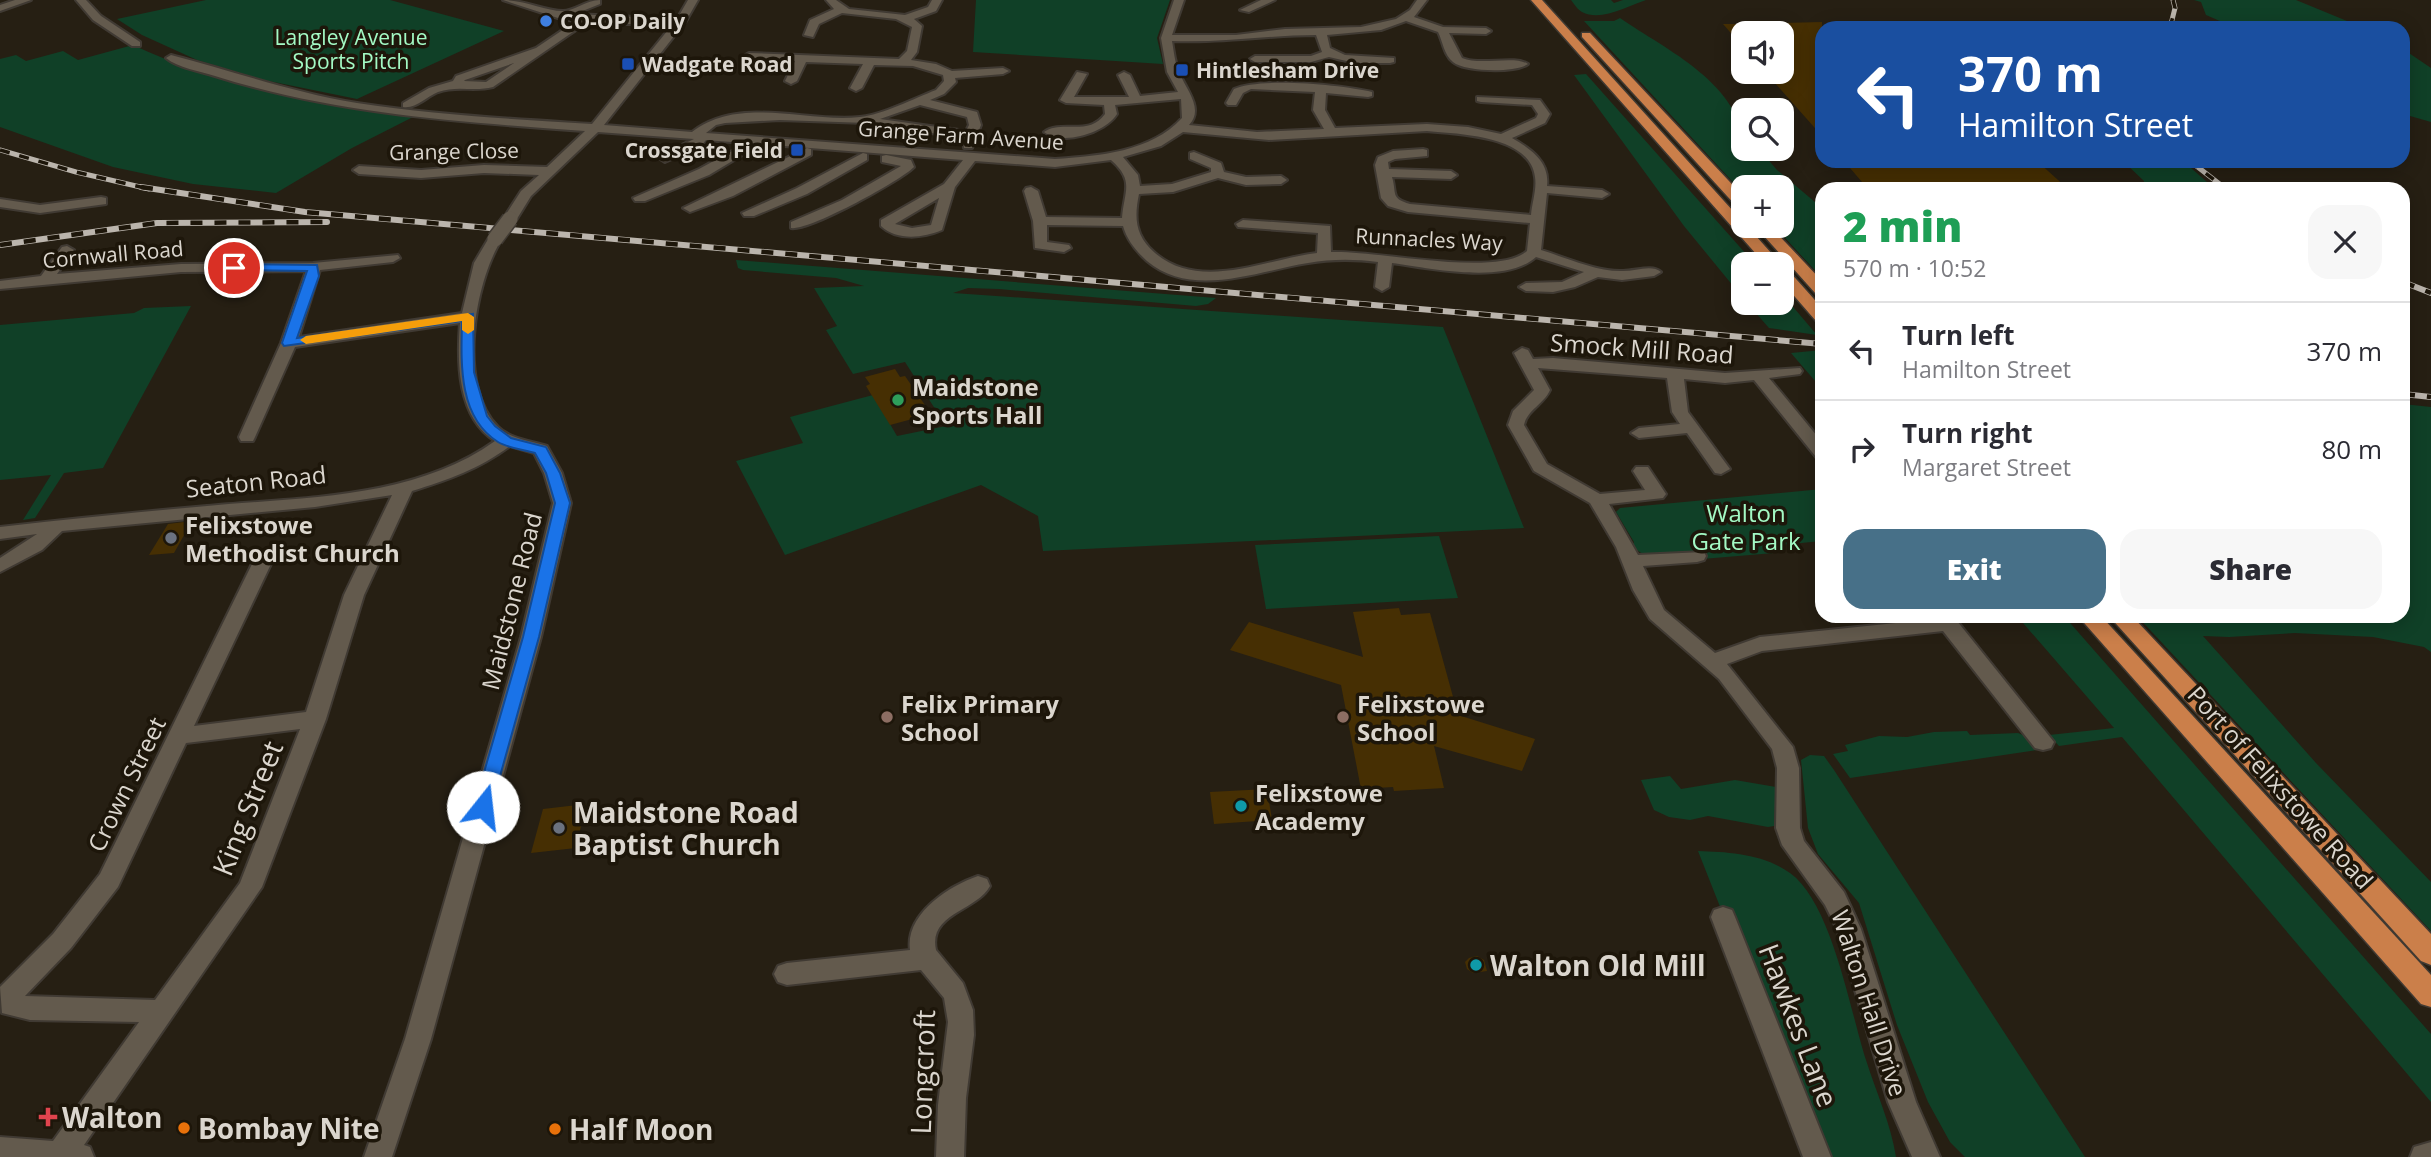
<!DOCTYPE html>
<meta charset="utf-8">
<style>
body{margin:0;font-family:"Open Sans",sans-serif;background:#f7f7f7;color:#2b2b33;height:100vh;display:flex;flex-direction:column;font-size:26px;white-space:nowrap}
*{box-sizing:border-box;margin:0}
p{font-size:23px;color:#7c7c81}
.icon{flex:none;width:38px;height:38px;fill:none;stroke:currentColor;stroke-width:2;stroke-linecap:round;stroke-linejoin:round}
.map{position:relative;flex:1;overflow:hidden}
.side{position:absolute;left:1815px;top:182px;width:595px;height:441px;display:flex;flex-direction:column;background:#fff;border-radius:21px;box-shadow:0 4px 18px #0003}
.side>*{flex:none}
.top-card{position:absolute;left:1815px;top:21px;width:595px;height:147px;border-radius:21px;box-shadow:0 4px 18px #0003;background:#1a4fa0;color:#fff;overflow:hidden}
.controls{position:absolute;left:1731px;top:21px;display:grid;gap:14px}
.controls a{display:grid;place-items:center;width:63px;height:63px;border-radius:14px;background:#fff;box-shadow:0 4px 18px #0003;font-size:35px}
.pin{position:absolute;display:grid;place-items:center;width:60px;height:60px;color:#fff;margin:-30px;border:4px solid #fff;border-radius:50%;box-shadow:0 2px 7px #0007}
.me{position:absolute;width:77px;margin:-38px;rotate:16deg;stroke-linejoin:round;filter:drop-shadow(0 0 5px #0008)}
.turn{display:flex;align-items:center;gap:24px;height:147px;padding:0 28px;font-size:32px}
.turn .icon{width:91px;height:91px;stroke-width:2.5}
.turn b{display:block;font-size:49px;line-height:60px}
.round{display:grid;place-items:center;flex:none;width:74px;height:74px;border-radius:21px;background:#f7f7f7}
.summary{display:flex;align-items:center;justify-content:space-between;height:119px;padding:0 28px}
h1{font-size:42px;font-weight:800;line-height:52px;color:#1e9e55}
.cta{display:flex;gap:14px;margin-top:auto;padding:14px 28px}
.cta a{flex:1;height:80px;border-radius:21px;background:#477088;color:#fff;font-size:28px;font-weight:800;line-height:80px;text-align:center}
.cta a+a{background:#f7f7f7;color:#2b2b33}
ul{padding:0;list-style:none}
li{display:flex;align-items:center;gap:21px;height:98px;padding:0 28px;border-top:2px solid #e1e1e2}
li div{flex:1}
li b{display:block;font-size:26px}
li em{font-style:normal}
.map>svg:first-child{display:block}
.green{fill:#104027}
.building{fill:#462f03}
.lines{fill:none;stroke-linecap:round;stroke-linejoin:round}
.minor-casing{stroke:#403a33;stroke-width:4}
.highway-casing{stroke:#403a33;stroke-width:3}
.minor{fill:#635a4d;fill-rule:evenodd}
.highway{fill:#cb7f4a;fill-rule:evenodd}
.rail-far1-casing{stroke:#bbb5ad;stroke-width:5}
.rail-casing{stroke:#bbb5ad;stroke-width:6}
.rail-far1{stroke:#1d160a;stroke-width:3.5;stroke-dasharray:10;stroke-linecap:butt}
.rail{stroke:#1d160a;stroke-width:4.5;stroke-dasharray:12;stroke-linecap:butt}
.minor-bridge-casing{stroke:#403a33;stroke-width:18;stroke-linecap:butt}
.minor-bridge{stroke:#635a4d;stroke-width:15}
.route{fill:#1a73e8;stroke:#114b97;stroke-width:2}
.slow{fill:#f59e0b}
.shop-dot{fill:#3f7fe0;stroke:#1d160a;stroke-width:2.5}
.transit-dot{fill:#1a4fb4;stroke:#1d160a;stroke-width:2.5}
.leisure-dot{fill:#2e9e5b;stroke:#1d160a;stroke-width:2.5}
.worship-dot{fill:#6b7280;stroke:#1d160a;stroke-width:2.5}
.education-dot{fill:#8d6e63;stroke:#1d160a;stroke-width:2.5}
.culture-dot{fill:#0f9aa8;stroke:#1d160a;stroke-width:2.5}
.health-dot{fill:#e0444e;stroke:#1d160a;stroke-width:2.5}
.food-dot{fill:#e8710a;stroke:#1d160a;stroke-width:2.5}
.labels{text-anchor:middle;dominant-baseline:central;stroke-width:7;stroke-linejoin:round;paint-order:stroke}
.far-poi-label{font-size:21px;font-weight:bold;fill:#dbd6ce;stroke:#1d160a;text-anchor:start}
.far-park-label{font-size:21px;fill:#a3f9c4;stroke:#1d160a}
.far-street-label{font-size:21px;fill:#dbd6ce;stroke:#1d160a}
.street-label{font-size:24px;fill:#dbd6ce;stroke:#1d160a}
.poi-label{font-size:24px;font-weight:bold;fill:#dbd6ce;stroke:#1d160a;text-anchor:start}
.park-label{font-size:24px;fill:#a3f9c4;stroke:#1d160a}
.near-street-label{font-size:28px;fill:#dbd6ce;stroke:#1d160a}
.near-poi-label{font-size:28px;font-weight:bold;fill:#dbd6ce;stroke:#1d160a;text-anchor:start}
</style>
<div class="map">
<svg width="2431" height="1157" viewBox="0 0 2431 1157">
<rect width="100%" height="100%" fill="#261f13"/>
<g class="green">
<path d="M206,0H390L504,31L357,99L264,80L197,60L142,35L117,19Z"/>
<path d="M976,0H1170L1157,38L1163,64L973,52Z"/>
<path d="M1571,0H1611L1614,3L1623,0H1646C1628,6 1601,22 1582,12C1578,10 1574,4 1571,0Z"/>
<path d="M2194,0H2296L2364,28H2236L2206,15L2201,2Z"/>
<path d="M1620,18C1666,50 1743,84 1743,149H1759L1777,170L1822,208V278L1774,226H1782V187H1743V193L1584,21H1614Z"/>
<path d="M133,45C221,86 318,104 413,117L352,148L276,193L193,184L113,167L0,127V59L16,55L26,61L63,51L78,60Z"/>
<path d="M2403,49L2431,68V122L2403,114Z"/>
<path d="M1586,74L1755,264H1743V298L1684,226L1574,75Z"/>
<path d="M2123,161H2183L2215,189H2143L2144,181Z"/>
<path d="M736,260L1216,298L1208,304L1196,306L999,289L968,288L953,293L1443,327L1524,528L1043,551L1038,516L981,485L785,555L736,461L803,443L790,417L873,395L897,436L946,426L905,362L853,374L826,330L837,326L814,288L864,286L836,278L743,270L738,268Z"/>
<path d="M1782,294L1817,335L1769,328L1747,303H1782Z"/>
<path d="M191,306L103,468L64,473L35,518L23,520L51,475L0,480V325L134,313L144,308Z"/>
<path d="M1822,350V389L1791,353Z"/>
<path d="M2403,404L2431,407V652L2424,647L2373,637L2295,633L2229,637L2203,636L2316,763L2431,882V931L2137,616H2403Z"/>
<path d="M1822,489V541L1770,546L1774,553L1702,559L1697,552L1643,554L1632,547L1634,542L1616,512L1620,508Z"/>
<path d="M1439,536L1458,598L1266,609L1255,545Z"/>
<path d="M2017,616H2064L2431,1034V1102L2122,737L2059,746L2049,735L2114,728Z"/>
<path d="M1967,731L1970,735L2018,733L2025,736L2037,750L1850,778L1833,754L1848,751L1845,745L1879,736L1907,737L1934,732Z"/>
<path d="M1810,755L1824,756L1834,770L2085,1157H1965L1950,1142L1928,1102L1897,1025L1859,903L1818,854L1808,828L1801,760Z"/>
<path d="M1670,776L1681,789L1735,780L1776,787L1774,826L1768,827L1708,816L1690,820L1669,817L1654,810L1641,780Z"/>
<path d="M1698,851C1729,852 1764,854 1790,873C1832,903 1850,1011 1866,1060C1876,1092 1891,1124 1896,1157H1819Z"/>
</g>
<g class="building">
<path d="M1822,22V136L1765,72H1782V23Z"/>
<path d="M1723,24H1743V47Z"/>
<path d="M1844,161H2037L2068,189H1868Z"/>
<path d="M895,369L900,377L905,376L931,414L890,425L866,386L870,384L865,377Z"/>
<path d="M192,521L174,553L149,555L168,524Z"/>
<path d="M1399,608L1401,615L1430,613L1458,715L1535,739L1522,771L1434,746L1444,788L1394,791L1393,787L1361,789L1341,685L1230,650L1249,622L1363,657L1353,612Z"/>
<path d="M1267,789L1272,820L1214,824L1210,792Z"/>
<path d="M586,804L576,848L531,853L543,809Z"/>
<path d="M1477,956L1484,960L1487,971L1473,973L1467,969L1465,962L1469,958Z"/>
</g>
<g class="lines">
<g class="minor-casing">
<g id="minor">
<path d="M15,0H31L0,11V5Z"/>
<path d="M76,0H86L101,16L140,42V46H132L93,20Z"/>
<path d="M503,0C525,0 545,11 563,11C575,11 586,0 600,0V4L575,14L677,19L688,0H698L686,21L604,125L692,132C740,95 806,123 860,117C882,115 915,98 936,90L944,81L943,75L913,66L874,65L862,88L856,91L850,88L863,64L806,62L797,81L791,84L785,81L795,61L749,59L744,56L749,53L899,59L907,51L912,27L896,19L842,13L819,24L813,37L804,35L810,20L834,9L826,0H836L849,9L905,15L928,7L932,0H942L936,11L914,19L922,26L917,52L911,60L936,64L952,71L1003,68L1009,71L1003,74L955,78L956,82L944,94L930,100L977,112L981,125L972,148H964L963,138L867,123L780,120L725,123L716,125L706,133L1055,159C1099,156 1151,152 1182,118L1181,99L1115,105L1117,114C1105,133 1063,146 1044,132C1062,119 1089,137 1105,114L1104,105L1066,103L1060,100L1077,72L1087,74L1074,97H1129L1118,75L1124,72L1130,75L1140,96L1178,92L1167,72L1161,38L1174,0H1184L1172,35H1236L1285,29L1361,27L1396,19L1410,10L1417,0H1427L1414,17L1443,27L1486,28L1491,31L1486,34L1449,33L1462,58C1481,66 1514,55 1528,64C1515,73 1465,72 1453,62C1444,55 1443,42 1438,32L1406,21L1381,30L1327,35L1330,48L1345,55L1394,58V62L1390,63H1355L1329,57L1311,62H1255L1250,59L1255,56H1311L1322,52L1316,35C1268,35 1221,43 1172,41C1174,52 1175,65 1180,74C1187,91 1204,109 1189,125L1257,132L1324,129L1313,110L1315,92L1251,89L1243,93L1236,105H1228L1226,103L1234,89C1262,77 1341,85 1372,92V96L1368,97L1326,93L1325,110L1335,128L1427,124L1468,127L1501,134L1536,118L1538,114L1532,105L1481,102L1477,101V97L1540,100L1550,114L1545,123L1512,138C1531,149 1550,162 1547,186L1602,190L1609,194L1602,198L1547,193L1541,250C1567,258 1597,272 1623,271C1636,271 1652,264 1661,272L1654,276L1622,280L1598,277L1575,287L1553,292L1526,291L1519,287L1526,283L1562,282L1584,272L1536,257C1505,285 1430,268 1392,263L1389,287L1382,291L1375,287L1378,262C1354,259 1331,259 1308,263C1257,271 1192,299 1147,261C1136,251 1127,240 1123,226L1047,225V242L1069,245L1071,248L1064,252L1035,248L1033,221L1024,191L1026,188L1031,187L1038,191L1046,217L1122,218C1124,191 1135,181 1111,160L1055,167L975,161L955,187L942,230C923,238 897,241 881,226V220L944,184L963,160L706,140L701,146L665,162L659,158L661,155L694,139L598,132L531,196L515,222L510,223L503,219L521,191L539,175L484,173L421,178L359,174L353,170L359,166L421,170L484,165L547,167L585,131C460,122 335,114 215,76C200,71 178,68 166,58L171,55C233,71 294,93 357,103C435,115 513,119 592,124L672,25L586,23L493,87C474,92 457,85 438,92C426,97 416,109 403,107V103L429,88L453,81L456,76L536,48L576,21L558,18ZM514,63L486,82L464,81L465,80ZM920,105L967,117L969,125L966,131L880,119ZM1427,131C1458,134 1530,135 1535,177C1537,189 1532,203 1531,215L1410,204C1390,198 1397,194 1392,177L1451,179L1457,175L1451,171L1389,169L1388,162L1395,159L1427,156V150L1423,149L1393,151L1378,157L1375,165L1381,198L1388,206L1408,212L1530,223L1527,251C1497,278 1377,250 1331,252L1330,226L1243,220L1236,224L1238,227L1318,233L1317,253C1266,259 1200,292 1155,253C1135,236 1134,218 1139,194L1173,192L1218,178L1246,185L1281,184L1287,180L1281,176L1246,177L1224,172L1221,163L1194,152L1190,153V159L1211,168V172L1172,184L1140,186L1138,175L1123,157L1161,146L1183,132L1269,140ZM939,198L931,225L912,228L895,224Z"/>
<path d="M1261,0H1275L1249,12L1240,10Z"/>
<path d="M745,144L751,148L749,151L709,175L645,201H635L633,198L699,169Z"/>
<path d="M807,148L811,149V155L733,196L690,212L683,208Z"/>
<path d="M863,153L867,154V160L807,194L754,216H744L742,213L797,188Z"/>
<path d="M886,155L911,160L914,167C900,181 809,231 791,228V222L842,200L901,166L882,162V156Z"/>
<path d="M101,197L106,198V204L40,213L0,207V199L40,205Z"/>
<path d="M495,235L502,239C474,282 457,387 498,427C510,439 531,441 547,446L562,473L571,503L541,637L431,1039L392,1157H364L405,1039L521,637L553,503L544,473L534,453L510,446C479,469 448,480 412,491L364,595L326,719L262,887L84,1145L90,1147L94,1157H0V1137L53,1141L139,1022L30,1020L2,1013L0,987L53,934L100,874L254,560H268L271,564L194,726L306,712L344,595L392,495L315,507L62,531L42,550L0,572V558L37,534L0,539V527C69,519 138,512 207,506C304,497 414,499 495,441C457,417 457,362 460,323L295,347L255,437L253,441H241L239,437L281,343L306,271L181,272L0,289V281L41,276L62,247L67,246L74,250L57,274L181,264L313,263L398,255L400,258L393,262L320,270L299,337L462,313L474,263L490,236ZM300,729L240,883L155,1000L25,996L71,948L118,887L186,743Z"/>
<path d="M1522,348L1528,350L1533,359L1553,358L1725,373L1800,368L1802,371L1800,374L1769,378L1822,442V458L1816,457L1754,380L1725,383L1684,379L1688,412L1730,469L1721,474L1715,473L1687,433L1639,438L1631,433L1639,428L1680,424L1672,412L1667,378L1538,368L1550,390C1544,404 1527,410 1524,425L1547,464L1600,494L1645,490L1633,471L1636,467H1648L1666,494L1663,498L1609,504L1638,555L1704,552L1706,556L1704,560L1697,562L1643,566L1664,610L1715,653L1760,637L1934,619L1932,616H1953L2054,742L2051,748L2043,750L2035,748L1943,631L1762,651L1727,664L1793,747L1799,768L1800,828L1804,841L1844,892L1861,929L1916,1102L1940,1157H1912L1888,1102L1837,929L1825,905L1782,845L1776,828L1777,768L1772,749L1719,679L1650,619L1633,590L1616,547L1590,503L1534,471L1508,425L1513,411L1534,390L1514,353Z"/>
<path d="M978,876L987,879L990,886C977,911 928,913 936,950L963,983L973,1010L974,1035L966,1098L964,1157H936L938,1105L948,1022L944,998L921,970L787,985L778,982L774,974L778,966L787,963L910,950C905,914 949,886 978,876Z"/>
<path d="M1723,907L1732,910L1735,917L1831,1157H1803L1711,917L1714,910Z"/>
<path d="M2431,1142V1157H2410L2414,1147Z"/>
</g>
</g>
<g class="highway-casing">
<g id="highway">
<path d="M1531,0H1542L1743,222V226H1747L1781,264H1765Z"/>
<path d="M1582,33H1590L1743,196V209L1738,208L1582,37Z"/>
<path d="M1755,226H1770L1822,281V296L1816,294Z"/>
<path d="M1782,268L1788,270L1822,308V323L1816,321L1782,282Z"/>
<path d="M2078,616H2101L2431,975V1007L2421,1004Z"/>
<path d="M2109,616H2132L2431,934V965L2421,961Z"/>
</g>
</g>
<use href="#minor" class="minor"/>
<use href="#highway" class="highway"/>
<g class="rail-far1-casing">
<g id="rail-far1">
<path d="M2170,28L2175,8L2173,0"/>
<path d="M0,150L76,172L149,189"/>
<path d="M2190,161L2226,189"/>
</g>
</g>
<g class="rail-casing">
<g id="rail">
<path d="M141,187L305,212L1822,344"/>
<path d="M2224,187L2227,189"/>
<path d="M0,245L157,223L327,222"/>
<path d="M2403,282L2431,293"/>
<path d="M2403,394L2431,397"/>
</g>
</g>
<use href="#rail-far1" class="rail-far1"/>
<use href="#rail" class="rail"/>
<g class="minor-bridge-casing">
<path id="minor-bridge" d="M495,239L510,219"/>
</g>
<use href="#minor-bridge" class="minor-bridge"/>
</g>
<path class="route" d="M234,264L317,265L319,276L297,338L473,314L474,372L487,416L495,426L511,438L546,447L560,473L570,503L539,637L490,812L483,814L476,812L474,807L523,637L555,503L546,473L535,453C524,450 508,448 498,442C458,417 461,363 462,321L284,346L282,343L307,271L229,270V265Z"/>
<path class="slow" d="M468,313L474,317V330L468,334L462,330V321L306,344L300,340L306,336Z"/>
<circle class="shop-dot" cx="546" cy="21" r="7"/>
<g class="transit-dot">
<rect x="621" y="57" width="14" height="14" rx="3.5"/>
<rect x="1175" y="63" width="14" height="14" rx="3.5"/>
<rect x="790" y="143" width="14" height="14" rx="3.5"/>
</g>
<circle class="leisure-dot" cx="898" cy="400" r="7"/>
<g class="worship-dot">
<circle cx="171" cy="538" r="7"/>
<circle cx="559" cy="828" r="7"/>
</g>
<g class="education-dot">
<circle cx="887" cy="717" r="7"/>
<circle cx="1343" cy="717" r="7"/>
</g>
<g class="culture-dot">
<circle cx="1241" cy="806" r="7"/>
<circle cx="1476" cy="965" r="7"/>
</g>
<path class="health-dot" d="M44.5 1106.5h7v7h7v7h-7v7h-7v-7h-7v-7h7z"/>
<g class="food-dot">
<circle cx="184" cy="1128" r="7"/>
<circle cx="555" cy="1129" r="7"/>
</g>
<g class="labels">
<g class="far-poi-label">
<text x="560" y="21">CO-OP Daily</text>
<text x="642" y="64">Wadgate Road</text>
<text x="1196" y="70">Hintlesham Drive</text>
<text x="783" y="150" text-anchor="end">Crossgate Field</text>
</g>
<g class="far-park-label">
<text x="351" y="37">Langley Avenue<tspan x="351" dy="24">Sports Pitch</tspan></text>
</g>
<g class="far-street-label">
<text transform="translate(961 135) rotate(4)">Grange Farm Avenue</text>
<text transform="translate(454 151) rotate(-1)">Grange Close</text>
<text transform="translate(1429 239) rotate(3)">Runnacles Way</text>
<text transform="translate(113 254) rotate(-5)">Cornwall Road</text>
</g>
<g class="street-label">
<text transform="translate(1642 348) rotate(4)">Smock Mill Road</text>
<text transform="translate(256 481) rotate(-6)">Seaton Road</text>
<text transform="translate(511 601) rotate(-76)">Maidstone Road</text>
<text transform="translate(126 784) rotate(-64)">Crown Street</text>
<text transform="translate(2281 787) rotate(48)">Port of Felixstowe Road</text>
<text transform="translate(1870 1003) rotate(72)">Walton Hall Drive</text>
</g>
<g class="poi-label">
<text x="912" y="386">Maidstone<tspan x="912" dy="28">Sports Hall</tspan></text>
<text x="185" y="524">Felixstowe<tspan x="185" dy="28">Methodist Church</tspan></text>
<text x="901" y="703">Felix Primary<tspan x="901" dy="28">School</tspan></text>
<text x="1357" y="703">Felixstowe<tspan x="1357" dy="28">School</tspan></text>
<text x="1255" y="792">Felixstowe<tspan x="1255" dy="28">Academy</tspan></text>
</g>
<g class="park-label">
<text x="1746" y="512">Walton<tspan x="1746" dy="28">Gate Park</tspan></text>
</g>
<g class="near-street-label">
<text transform="translate(247 808) rotate(-68)">King Street</text>
<text transform="translate(1799 1025) rotate(69)">Hawkes Lane</text>
<text transform="translate(922 1072) rotate(-88)">Longcroft</text>
</g>
<g class="near-poi-label">
<text x="573" y="812">Maidstone Road<tspan x="573" dy="32">Baptist Church</tspan></text>
<text x="1490" y="965">Walton Old Mill</text>
<text x="62" y="1117">Walton</text>
<text x="198" y="1128">Bombay Nite</text>
<text x="569" y="1129">Half Moon</text>
</g>
</g>
</svg>
<div class="controls">
<a><svg class="icon" aria-label="sound" viewBox="0 0 24 24"><path d="M4 9h4l5-4v14l-5-4H4zM17 9q2 3 0 6"/></svg></a>
<a><svg class="icon" aria-label="search" viewBox="0 0 24 24"><circle cx="10" cy="10" r="6"/><path d="M15 15l6 6"/></svg></a>
<a>+</a>
<a>−</a>
</div>
<div class="pin" style="left:234px;top:268px;background:#d93025"><svg class="icon" aria-label="arrive" viewBox="0 0 24 24"><path d="M6 21V4h12l-3 4 3 4H6"/></svg></div>
<svg class="me" style="left:483px;top:807px" viewBox="-20 -20 40 40"><circle r="19" fill="#fff"/><path d="M0-13L10 11 0 6-10 11z" fill="#1a73e8"/></svg>
<div class="top-card">
<div class="turn"><svg class="icon" aria-label="left" viewBox="0 0 24 24"><path d="M17 20v-9H6M10 6l-5 5 5 5"/></svg><div><b>370 m</b>Hamilton Street</div></div>
</div>
<section class="side">
<div class="summary"><div><h1>2 min</h1><p>570 m · 10:52</p></div><a class="round"><svg class="icon" aria-label="close" viewBox="0 0 24 24"><path d="M6 6l12 12M18 6L6 18"/></svg></a></div>
<ul>
<li><svg class="icon" aria-label="left" viewBox="0 0 24 24"><path d="M17 20v-9H6M10 6l-5 5 5 5"/></svg><div><b>Turn left</b><p>Hamilton Street</p></div><em>370 m</em></li>
<li><svg class="icon" aria-label="right" viewBox="0 0 24 24"><path d="M7 20v-9h11M14 6l5 5-5 5"/></svg><div><b>Turn right</b><p>Margaret Street</p></div><em>80 m</em></li>
</ul>
<div class="cta"><a>Exit</a><a>Share</a></div>
</section>
</div>
